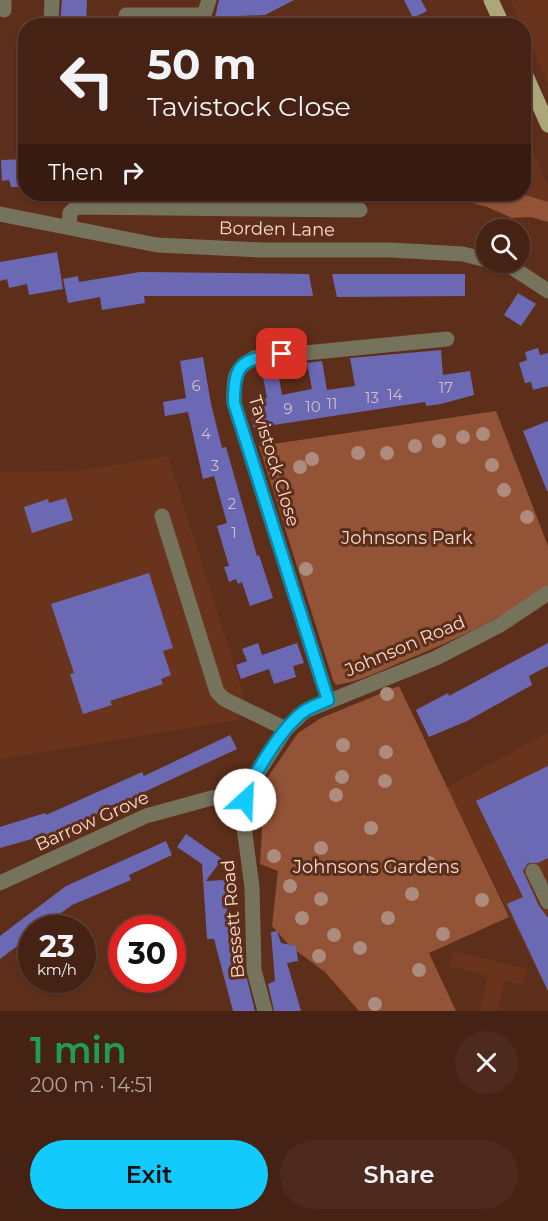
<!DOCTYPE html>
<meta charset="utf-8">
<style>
body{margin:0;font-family:Montserrat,sans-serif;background:#4d2a1d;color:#f1f3f6;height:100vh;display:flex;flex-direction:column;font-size:22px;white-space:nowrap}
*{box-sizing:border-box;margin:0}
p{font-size:20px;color:#b0a4a0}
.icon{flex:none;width:33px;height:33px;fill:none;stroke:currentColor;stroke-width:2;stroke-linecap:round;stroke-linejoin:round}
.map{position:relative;height:1011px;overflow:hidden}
.drawer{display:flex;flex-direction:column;background:#462214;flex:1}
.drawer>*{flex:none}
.guide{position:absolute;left:18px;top:18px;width:513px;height:183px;border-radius:24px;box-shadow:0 2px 4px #0004,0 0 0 2px #5e3f34;background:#462214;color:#f1f3f6;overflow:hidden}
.controls{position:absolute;left:476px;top:219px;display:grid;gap:12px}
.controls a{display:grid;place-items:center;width:54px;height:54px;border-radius:50%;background:#462214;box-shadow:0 2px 4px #0004,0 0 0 2px #5e3f34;font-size:30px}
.speed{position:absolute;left:18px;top:915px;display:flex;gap:12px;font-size:30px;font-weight:700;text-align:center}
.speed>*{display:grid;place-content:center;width:78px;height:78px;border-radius:50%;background:#462214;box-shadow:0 2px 4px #0004,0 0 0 2px #5e3f34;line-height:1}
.speed small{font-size:15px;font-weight:400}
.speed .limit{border:9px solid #d22;background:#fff;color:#111}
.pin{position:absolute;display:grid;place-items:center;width:51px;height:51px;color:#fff;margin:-26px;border-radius:12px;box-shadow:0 3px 9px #0006}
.me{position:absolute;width:66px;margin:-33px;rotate:25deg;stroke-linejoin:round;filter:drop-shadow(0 0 4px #0008)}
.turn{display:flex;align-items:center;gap:21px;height:126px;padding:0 30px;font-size:27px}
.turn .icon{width:78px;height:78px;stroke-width:2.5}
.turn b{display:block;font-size:42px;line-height:51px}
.then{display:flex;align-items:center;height:57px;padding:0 30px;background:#0003;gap:12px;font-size:22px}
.round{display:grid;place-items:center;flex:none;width:63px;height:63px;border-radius:32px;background:#4d2a1d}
.overview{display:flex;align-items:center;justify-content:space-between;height:102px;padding:0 30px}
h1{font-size:36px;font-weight:600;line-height:45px;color:#1e9e55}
.button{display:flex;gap:12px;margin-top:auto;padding:12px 30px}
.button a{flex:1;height:69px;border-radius:36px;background:#12cafb;color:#111;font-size:24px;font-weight:600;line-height:69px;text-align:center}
.button a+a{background:#4d2a1d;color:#f1f3f6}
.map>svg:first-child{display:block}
.built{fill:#6a341c}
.green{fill:#925337}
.building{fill:#6c69b4}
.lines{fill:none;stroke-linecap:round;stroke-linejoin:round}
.minor{stroke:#75735c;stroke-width:15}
.major{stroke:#aba778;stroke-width:15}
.tree{fill:#ad8c7d}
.route-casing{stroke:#0c83a3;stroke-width:15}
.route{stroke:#12cafb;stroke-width:10}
.labels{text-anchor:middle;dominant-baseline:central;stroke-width:6;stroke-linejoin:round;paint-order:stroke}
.number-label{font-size:15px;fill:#d4bdc7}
.street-label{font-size:18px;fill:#f7d9cd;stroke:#5d2e1a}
.park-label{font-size:18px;fill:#efd8ce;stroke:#5d2e1a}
</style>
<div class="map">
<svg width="548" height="1011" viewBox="0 0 548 1011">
<rect width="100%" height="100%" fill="#5d2e1a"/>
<g class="built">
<path d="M510,0H548V85L524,26L521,25Z"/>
<path d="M524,130L548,186V202L522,194Z"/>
<path d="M168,456L243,693L238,720L0,759V472L78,471Z"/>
<path d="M548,733V993L447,787Z"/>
<path d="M453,951L527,969L523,985L505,981L497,1011H480L488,976L449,966Z"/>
</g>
<g class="green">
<path d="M451,194H522L548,202V222L531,217L512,218L487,207L457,199Z"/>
<path d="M496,411L548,546V587C502,618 453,641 401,662C381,671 359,682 336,685L333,680L259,446Z"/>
<path d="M399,686L509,917L429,953L456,1011H359L325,972L290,946L272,926L278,871L260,864L265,781L298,733L321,718Z"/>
</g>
<g class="building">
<path d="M62,0H87L86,26L60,24Z"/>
<path d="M219,0H294L265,15L215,17Z"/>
<path d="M404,0H421L427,11L413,18Z"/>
<path d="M26,159V187H11L9,180L2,181L1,160Z"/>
<path d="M57,252L63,289L29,295L27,284L9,288L7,279L0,281V262Z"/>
<path d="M140,272L309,274L313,296H144L145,303L102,310L100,297L68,303L63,279L78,276L79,282Z"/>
<path d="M332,274H465V296L337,297Z"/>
<path d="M518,293L536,304L521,326L504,315Z"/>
<path d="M538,348L540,355L548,353V386L533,390L531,382L525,383L519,363L527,360L525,352Z"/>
<path d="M441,350L443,375L470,371L474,395L441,404L426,406L425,402L254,428L249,404L267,398L261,367L277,366L282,395L312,389L307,363L322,361L327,390L355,386L350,358Z"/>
<path d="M203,357L211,404L222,448L226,447L257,556L259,555L273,598L250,606L242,582L238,584L236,579L229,582L224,567L229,566L217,526L227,523L214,476L203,479L188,412L165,416L163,402L186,398L180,361Z"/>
<path d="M548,421V491H547L523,431Z"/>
<path d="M66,498L73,520L32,533L24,507L48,499L49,503Z"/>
<path d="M149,573L173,648L163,651L171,675L161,679L163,684L110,701L112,705L83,714L70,674L74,673L51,604Z"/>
<path d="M258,643L262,655L297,643L304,663L293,666L296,677L274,684L269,669L241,679L236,665L247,661L242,649Z"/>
<path d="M548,643V666L529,676L532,685L467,721L429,737L416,710L448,693L449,696Z"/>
<path d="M230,735L237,749L60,831L0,848V827L45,813L46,815L142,772L144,776Z"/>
<path d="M548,766V858L538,863H528L523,871L539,906L548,918V991L507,904L523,897L476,801Z"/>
<path d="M186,834L222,859L206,881L225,880L229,945L238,943L255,1011H233L214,939H207L202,864L177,847Z"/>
<path d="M166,841L172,855L129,875L131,880L72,905L40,928H32V935L0,959V936L66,886Z"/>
<path d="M277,931L281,943L296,946L298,961L287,963L301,1011H274L268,984L275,981L271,932Z"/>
</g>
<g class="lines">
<g class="minor">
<path d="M4,10V0"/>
<path d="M126,15H204L209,0"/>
<path d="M51,22L52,0"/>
<path d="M0,214L157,245L262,250H391L463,254L486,260"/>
<path d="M69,227L70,213L76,207L360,210"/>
<path d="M496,262L510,266L548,291"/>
<path d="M162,516L217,692L224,699L286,729"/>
<path d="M328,700L234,403C234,379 232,370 254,358L447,339"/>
<path d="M248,788L242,812L252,887L254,970L265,1011"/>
<path d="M533,871L548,902"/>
<path d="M0,883L146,816L248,788L286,729L305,711L436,658L500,625L548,593"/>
</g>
<g class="major">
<path d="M491,0L503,26"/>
<path d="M524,71L548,125"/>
</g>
</g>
<g class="tree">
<circle cx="483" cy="434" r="7"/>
<circle cx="463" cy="437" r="7"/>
<circle cx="439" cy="441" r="7"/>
<circle cx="415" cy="446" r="7"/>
<circle cx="358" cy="453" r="7"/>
<circle cx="387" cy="453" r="7"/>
<circle cx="312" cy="459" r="7"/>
<circle cx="492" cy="465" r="7"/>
<circle cx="300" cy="467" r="7"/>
<circle cx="504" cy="490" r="7"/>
<circle cx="527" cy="517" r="7"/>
<circle cx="306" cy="569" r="7"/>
<circle cx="387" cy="694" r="7"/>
<circle cx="343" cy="745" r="7"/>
<circle cx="386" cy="752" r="7"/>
<circle cx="342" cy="777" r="7"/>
<circle cx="385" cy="781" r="7"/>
<circle cx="336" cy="795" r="7"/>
<circle cx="371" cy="828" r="7"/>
<circle cx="321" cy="848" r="7"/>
<circle cx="274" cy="856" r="7"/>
<circle cx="429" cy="863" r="7"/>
<circle cx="290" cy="886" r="7"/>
<circle cx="412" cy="894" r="7"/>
<circle cx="321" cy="899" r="7"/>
<circle cx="482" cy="900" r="7"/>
<circle cx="302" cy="918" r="7"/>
<circle cx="388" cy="918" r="7"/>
<circle cx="443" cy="934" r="7"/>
<circle cx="334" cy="935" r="7"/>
<circle cx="360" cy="948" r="7"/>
<circle cx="319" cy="956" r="7"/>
<circle cx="419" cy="970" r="7"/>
<circle cx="375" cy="1004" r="7"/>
</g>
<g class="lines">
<g class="route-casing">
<path id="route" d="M245,800C252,775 284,724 306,710C313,706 321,703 328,700L234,403C234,360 243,360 282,354"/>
</g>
<use href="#route" class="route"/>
</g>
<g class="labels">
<g class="number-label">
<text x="196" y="385">6</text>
<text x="446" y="387">17</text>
<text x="395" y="394">14</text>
<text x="372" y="397">13</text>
<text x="332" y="403">11</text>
<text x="313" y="406">10</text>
<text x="288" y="408">9</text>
<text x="206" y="433">4</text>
<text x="215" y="465">3</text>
<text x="232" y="503">2</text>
<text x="234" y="532">1</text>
</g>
<g class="street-label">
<text transform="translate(277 229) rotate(1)">Borden Lane</text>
<text transform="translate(274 461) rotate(73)">Tavistock Close</text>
<text transform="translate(405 646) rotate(-23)">Johnson Road</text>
<text transform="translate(92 821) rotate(-24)">Barrow Grove</text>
<text transform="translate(233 919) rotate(-95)">Bassett Road</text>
</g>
<g class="park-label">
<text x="407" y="538">Johnsons Park</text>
<text x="376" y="867">Johnsons Gardens</text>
</g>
</g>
</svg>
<div class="controls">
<a><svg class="icon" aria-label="search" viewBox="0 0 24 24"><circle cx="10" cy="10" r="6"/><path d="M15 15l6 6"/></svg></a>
</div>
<div class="speed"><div>23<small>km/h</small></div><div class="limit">30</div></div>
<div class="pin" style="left:282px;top:354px;background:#d93025"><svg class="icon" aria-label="arrive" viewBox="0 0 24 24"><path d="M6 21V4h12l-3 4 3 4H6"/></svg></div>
<svg class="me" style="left:245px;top:800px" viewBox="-20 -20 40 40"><circle r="19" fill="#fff"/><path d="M0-13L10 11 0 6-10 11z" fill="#12cafb"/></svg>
<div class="guide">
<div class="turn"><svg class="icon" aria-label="left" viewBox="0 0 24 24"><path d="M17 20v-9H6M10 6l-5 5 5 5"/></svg><div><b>50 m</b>Tavistock Close</div></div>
<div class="then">Then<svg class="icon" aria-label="right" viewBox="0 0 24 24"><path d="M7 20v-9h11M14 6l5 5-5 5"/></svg></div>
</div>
</div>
<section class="drawer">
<div class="overview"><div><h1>1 min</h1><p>200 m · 14:51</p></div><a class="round"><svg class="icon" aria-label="close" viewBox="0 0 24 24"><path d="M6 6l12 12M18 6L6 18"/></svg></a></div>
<div class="button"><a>Exit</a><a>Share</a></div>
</section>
